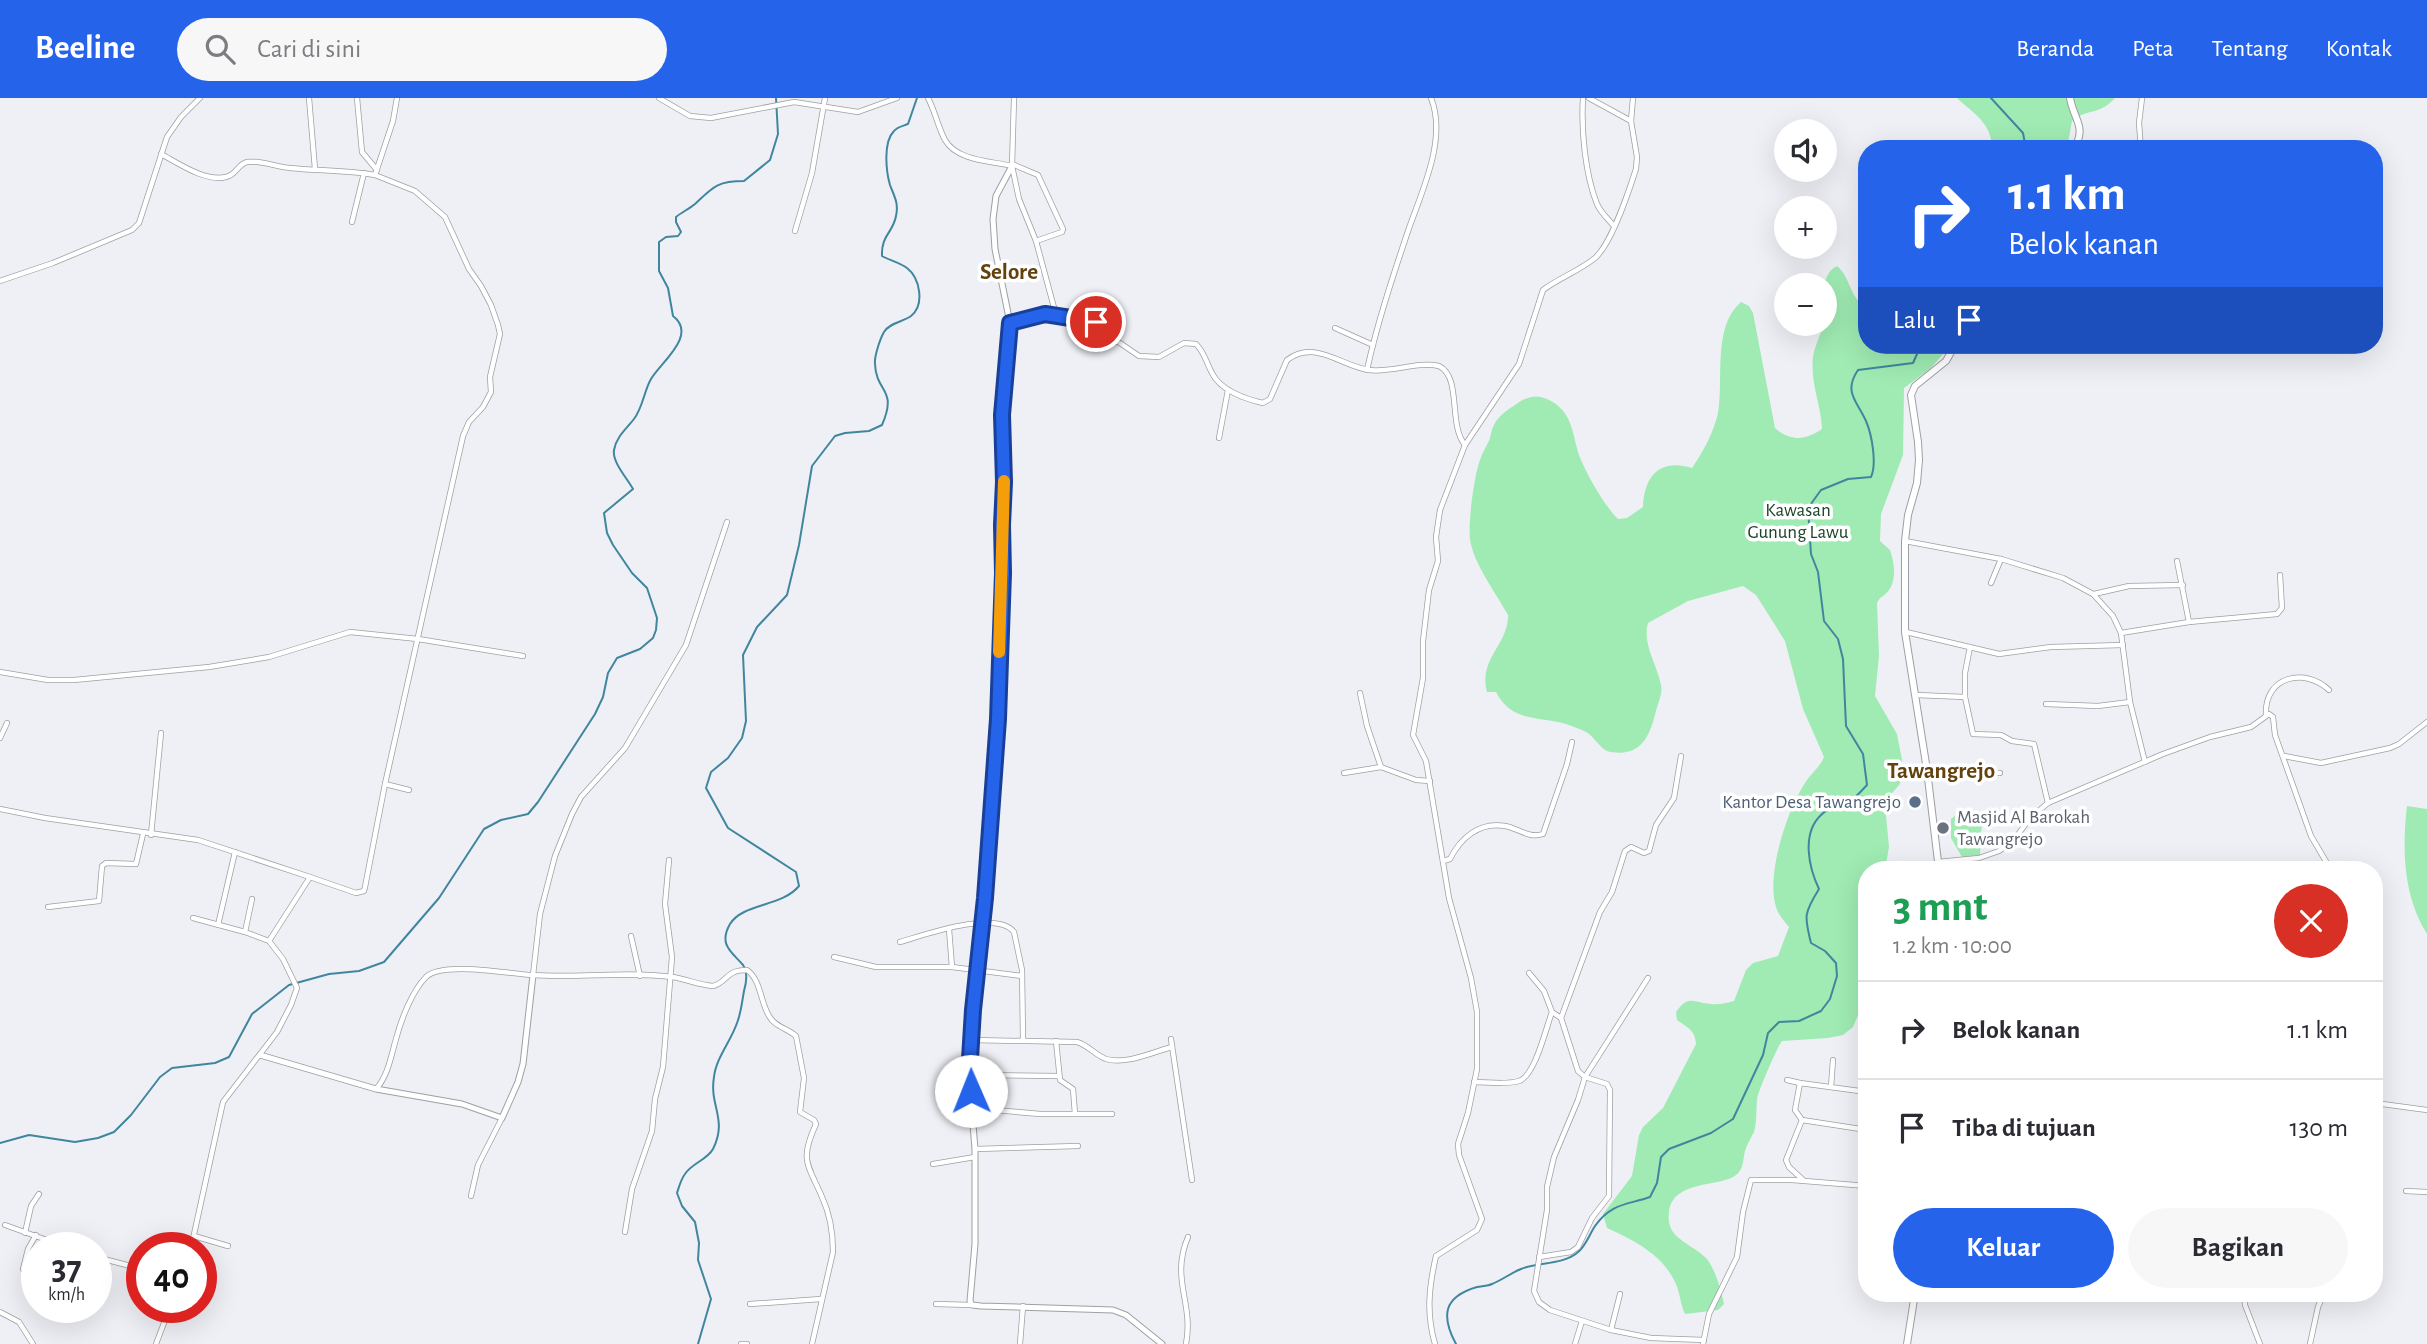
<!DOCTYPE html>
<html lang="id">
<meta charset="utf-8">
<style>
body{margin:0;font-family:"Alegreya Sans",sans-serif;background:#f7f7f7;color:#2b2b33;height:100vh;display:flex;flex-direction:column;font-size:26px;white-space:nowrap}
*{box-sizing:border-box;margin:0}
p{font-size:23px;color:#7c7c81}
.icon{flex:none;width:38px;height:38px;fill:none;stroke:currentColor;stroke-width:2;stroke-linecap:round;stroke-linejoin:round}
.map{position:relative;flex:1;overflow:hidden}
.details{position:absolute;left:1858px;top:763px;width:525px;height:441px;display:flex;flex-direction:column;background:#fff;border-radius:28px;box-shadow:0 7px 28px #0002}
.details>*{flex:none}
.top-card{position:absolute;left:1858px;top:42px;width:525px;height:214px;border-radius:28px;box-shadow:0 7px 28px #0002;background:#2563eb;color:#fff;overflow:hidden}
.tools{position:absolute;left:1774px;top:21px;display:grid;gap:14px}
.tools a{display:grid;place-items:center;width:63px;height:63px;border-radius:50%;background:#fff;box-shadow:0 7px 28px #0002;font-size:35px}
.speed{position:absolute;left:21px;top:1134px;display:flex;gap:14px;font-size:35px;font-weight:700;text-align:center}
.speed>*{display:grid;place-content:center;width:91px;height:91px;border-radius:50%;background:#fff;box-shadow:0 7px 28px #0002;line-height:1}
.speed small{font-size:18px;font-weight:400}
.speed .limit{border:10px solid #d22;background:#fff;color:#111}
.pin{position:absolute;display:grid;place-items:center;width:60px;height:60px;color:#fff;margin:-30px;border:4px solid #fff;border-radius:50%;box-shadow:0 2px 7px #0007}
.me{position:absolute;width:77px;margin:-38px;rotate:359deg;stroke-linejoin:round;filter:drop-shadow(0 0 5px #0008)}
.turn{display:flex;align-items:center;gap:24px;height:147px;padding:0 35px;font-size:32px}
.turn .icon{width:91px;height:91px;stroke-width:2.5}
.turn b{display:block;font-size:49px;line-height:60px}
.then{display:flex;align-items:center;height:66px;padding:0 35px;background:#0003;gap:14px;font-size:26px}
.round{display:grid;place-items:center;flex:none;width:74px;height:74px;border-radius:37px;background:#f7f7f7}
.head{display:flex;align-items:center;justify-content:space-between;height:119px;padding:0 35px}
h1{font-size:42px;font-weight:700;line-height:52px;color:#1e9e55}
.action{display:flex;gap:14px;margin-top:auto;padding:14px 35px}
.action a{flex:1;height:80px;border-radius:42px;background:#2563eb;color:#fff;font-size:28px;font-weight:700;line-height:80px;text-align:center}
.action a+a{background:#f7f7f7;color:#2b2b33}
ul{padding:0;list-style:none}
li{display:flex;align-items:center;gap:21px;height:98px;padding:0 35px;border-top:2px solid #e1e1e2}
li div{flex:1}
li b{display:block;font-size:26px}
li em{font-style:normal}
header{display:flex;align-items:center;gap:42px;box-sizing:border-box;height:98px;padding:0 35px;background:#2563eb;color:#fff}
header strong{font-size:33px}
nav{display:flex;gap:38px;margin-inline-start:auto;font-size:24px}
.search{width:490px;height:63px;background:#f7f7f7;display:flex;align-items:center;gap:18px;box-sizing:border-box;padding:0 24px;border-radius:38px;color:#7c7c81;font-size:26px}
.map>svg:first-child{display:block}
.green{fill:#9febb3}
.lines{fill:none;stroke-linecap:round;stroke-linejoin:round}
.stream{stroke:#40869e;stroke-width:2}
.minor-casing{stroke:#9f9fa5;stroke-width:6}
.tertiary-casing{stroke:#9f9fa5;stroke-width:7}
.secondary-casing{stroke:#9f9fa5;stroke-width:8}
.minor{stroke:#fff;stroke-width:4.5}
.tertiary{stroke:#fff;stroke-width:5}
.secondary{stroke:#fff;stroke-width:6}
.route-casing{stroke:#184099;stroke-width:18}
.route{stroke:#2563eb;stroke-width:12}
.slow{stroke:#f59e0b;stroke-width:12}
.service-dot{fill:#5c6f8a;stroke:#fff;stroke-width:2.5}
.worship-dot{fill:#6b7280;stroke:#fff;stroke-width:2.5}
.labels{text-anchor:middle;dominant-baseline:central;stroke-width:7;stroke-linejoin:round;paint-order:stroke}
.park-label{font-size:19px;fill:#1d442a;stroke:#fff}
.service-label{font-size:19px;fill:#4e5e75;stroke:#fff;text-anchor:end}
.worship-label{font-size:19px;fill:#5b616d;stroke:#fff;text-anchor:start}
.quarter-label{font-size:23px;font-weight:bold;fill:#64420d;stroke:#fff}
</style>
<header>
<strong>Beeline</strong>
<div class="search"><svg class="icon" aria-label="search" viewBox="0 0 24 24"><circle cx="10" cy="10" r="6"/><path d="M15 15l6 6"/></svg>Cari di sini</div>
<nav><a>Beranda</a><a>Peta</a><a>Tentang</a><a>Kontak</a></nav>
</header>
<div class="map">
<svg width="2427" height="1246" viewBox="0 0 2427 1246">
<rect width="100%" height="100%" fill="#eff0f6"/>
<g class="green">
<path d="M1957,0H2115C2099,18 2087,10 2072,23L2067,51H1992C1992,25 1974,16 1957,0Z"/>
<path d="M1867,142V198C1857,177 1856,163 1867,142Z"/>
<path d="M1837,168C1851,179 1850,203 1867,208V247H1951L1930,271L1904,290L1903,357L1881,416L1880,443L1890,452C1894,464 1897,481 1889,492C1885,498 1880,498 1877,505L1879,558L1875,598L1897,636L1902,662L1900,686L1886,702L1885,707L1889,749L1885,772H1867V896L1853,929L1843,937L1828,940L1782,943C1777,950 1758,993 1757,1002C1756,1012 1757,1024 1754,1034C1751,1040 1747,1046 1745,1053C1743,1060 1744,1068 1739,1074C1727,1091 1673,1079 1669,1114C1665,1142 1693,1145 1707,1161C1716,1173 1721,1192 1724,1206L1718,1212L1685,1216C1680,1205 1680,1194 1675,1184C1662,1156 1633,1142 1607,1130L1603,1116L1632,1078L1639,1037L1643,1029L1663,1010L1696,946C1695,932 1688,930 1677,922L1676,914C1689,896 1693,905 1711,906C1719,907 1726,905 1734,903L1746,872L1753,865L1778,858L1789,829C1786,825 1782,821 1779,816C1762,786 1787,712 1805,685C1811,675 1820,669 1824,659L1803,611L1785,543L1756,497L1743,488L1688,503L1648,525C1642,546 1657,566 1661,587C1663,594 1658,605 1656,613C1650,637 1642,659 1611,654C1601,653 1595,639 1586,634C1580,631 1572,628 1566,626C1539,618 1512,625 1496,594H1487C1478,561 1509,546 1508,517C1496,495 1473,465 1470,441C1468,424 1474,378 1480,362C1482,355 1486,349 1489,343C1491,338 1491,332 1494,327C1498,317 1512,309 1521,303C1532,297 1540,297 1551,303C1575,316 1572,341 1581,362C1589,380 1604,407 1618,421L1627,420L1643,409C1644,378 1660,360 1692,370C1703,354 1714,334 1718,315C1724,281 1712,229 1741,204L1749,208L1753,215L1775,330C1790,344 1806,342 1822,331C1821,306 1810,285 1813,258C1815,247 1821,237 1823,226H1825C1825,207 1818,177 1837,168Z"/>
<path d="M2407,708L2427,711V836C2403,798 2402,751 2407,708Z"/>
<path d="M1962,712L1975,714L1982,721L1980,757L1962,759L1951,740V721Z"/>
</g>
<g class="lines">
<g class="stream">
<path d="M1991,0L2023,35L2026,51"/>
<path d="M0,1045L29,1037L75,1044L98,1040L114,1034L131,1017L160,979L172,970L215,965L229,959L252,916L289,887L329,876L359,873L384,864L439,800L484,731L501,722L528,716L538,704L595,616L603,599L608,575L617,560L640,551L653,540L656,532L657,520L647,490L632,475L613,447L607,435L604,415L633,391C627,380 612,364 614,352C616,339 627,330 634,321C643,309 644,293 651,281C661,264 698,237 673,218L668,190L659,173V144L666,139L678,138L681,134L676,124V119C682,114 689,111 695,106C713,89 717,83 744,83L770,62L778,36L776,0"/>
<path d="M698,1246L711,1201L698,1162L699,1145L695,1124L682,1108L677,1095C679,1089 681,1081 685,1076C692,1065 707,1062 713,1051C728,1021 709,1008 714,979C716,960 731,943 737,925C741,915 742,904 744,893C746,886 748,874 743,867C732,854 718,847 730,826C743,805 782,809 799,788L796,774L728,730L706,690L711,674L728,660L742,640L746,623L743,557L757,529L787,497L799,447L812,368L835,338L845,335L869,333L882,327C898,290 876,295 875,266C874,259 880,241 884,234C889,225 903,224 911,218C925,207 920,180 907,170C901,165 889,162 882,158C881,137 893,135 896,118C899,105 894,98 890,87C886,73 883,44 894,33C897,29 903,28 908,26L917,0"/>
<path d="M1456,1246C1441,1218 1443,1199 1477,1189C1482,1188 1488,1188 1492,1186C1502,1182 1511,1175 1521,1171C1538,1164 1562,1167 1577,1155C1586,1148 1589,1137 1595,1128C1611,1105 1627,1107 1650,1099L1657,1085L1661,1059L1669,1051L1711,1035L1733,1021L1763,957L1768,935L1779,924L1799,923L1821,913L1830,901L1837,878L1836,865L1825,853L1811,845C1804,818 1804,815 1819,791C1809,770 1801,736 1821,717C1830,708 1844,706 1855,699C1859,696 1863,691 1867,687L1863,656L1846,628L1843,561L1838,541L1824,523L1818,474L1811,456L1808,410L1821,392L1848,381L1871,379C1877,366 1872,337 1866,323C1857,303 1843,294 1858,272L1913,265L1921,247"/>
</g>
<g class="minor-casing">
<g id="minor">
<path d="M309,0L315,71"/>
<path d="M357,0L362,54L377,72"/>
<path d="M659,0L690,18L711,20L794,4L858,14L897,0"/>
<path d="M928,0C935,13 938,29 945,42C957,63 991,63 1012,68"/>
<path d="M1014,0L1012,68L1019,101L1036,143L1056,217"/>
<path d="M1583,0C1581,31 1585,76 1597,106C1601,115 1608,121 1614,128"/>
<path d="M1589,0L1631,23"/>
<path d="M2141,51L2139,25L2142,0"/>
<path d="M161,56C178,65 205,84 226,79C236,77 238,66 247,64C261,62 276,69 290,70C318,73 346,72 375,77"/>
<path d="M1012,66L1038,77L1063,131L1062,134L1036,143"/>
<path d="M352,124L364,75"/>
<path d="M795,133L812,75L825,0"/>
<path d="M0,183L53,165L132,132L139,125L167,39L181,19L200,0"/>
<path d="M1010,225L1045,216L1094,222L1103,238L1120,245L1139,258L1159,259L1184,245L1196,246C1205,255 1206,264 1212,275C1220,292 1245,301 1263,305L1270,301L1287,262C1316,241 1340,268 1369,272C1392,275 1417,263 1439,268C1462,279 1448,327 1465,347"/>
<path d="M1335,230L1373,247"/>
<path d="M1367,272C1377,226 1392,181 1407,136C1420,97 1448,42 1431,0"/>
<path d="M1219,340L1228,292"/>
<path d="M1905,443L2001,461L2063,480L2093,496L2113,518L2121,535L2130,604L2145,664"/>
<path d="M2177,463L2189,524"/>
<path d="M1991,485L2001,461"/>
<path d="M2094,496L2129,488L2183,487"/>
<path d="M1906,534L1999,556L2051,549L2123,547"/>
<path d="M2121,535L2189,524L2277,516L2282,510L2280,477"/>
<path d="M0,574L48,582H74L209,569L269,559L350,534L418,541L523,558"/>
<path d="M1360,595L1367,628L1381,669L1416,682L1430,683"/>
<path d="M1916,597L1965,599V575L1970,549"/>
<path d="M1965,599L1973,636L2001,637L2012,643L2034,646L2048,705"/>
<path d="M2046,606L2098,608L2130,604"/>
<path d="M2266,617C2264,578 2305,569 2329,592"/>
<path d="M0,640L7,625"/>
<path d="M2284,658L2321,665L2390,650L2399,646L2427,624"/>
<path d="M1927,672L2000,675"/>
<path d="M1344,675L1381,669"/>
<path d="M385,686L409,692"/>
<path d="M0,711L45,720L198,742L310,779"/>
<path d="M151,737L161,635"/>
<path d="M1443,763L1450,761C1460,741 1479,723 1505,728C1518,730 1529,741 1543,736L1567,666L1572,644"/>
<path d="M1938,764L1979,760L1999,753L2014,742L2030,720L2048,705L2163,656L2210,639L2251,629L2269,616L2273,619L2275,637L2311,738L2331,772"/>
<path d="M48,809L99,803L102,768L106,765L136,766L143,736"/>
<path d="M193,820L245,834L269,843"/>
<path d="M218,827L235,754"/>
<path d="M949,831L952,869"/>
<path d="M245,834L252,801"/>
<path d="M631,838L640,878"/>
<path d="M900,844C924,837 996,811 1014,834L1022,872L1023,942"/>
<path d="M2375,855L2377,870L2375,878"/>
<path d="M834,859L876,869H952L1022,878"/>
<path d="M1529,875L1544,893L1552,914L1561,920L1578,973L1585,979L1607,986L1610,992L1609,1098L1592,1120L1578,1149L1571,1154L1539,1159"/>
<path d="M533,877L540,816L555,758L572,716L581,699L625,650L686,547L727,424"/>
<path d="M1648,880L1585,979L1578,1002L1554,1059L1547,1089V1112L1534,1193L1539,1204L1550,1212L1611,1232L1651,1240L1704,1242"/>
<path d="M1561,920L1600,814L1612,794L1625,753L1631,749L1644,755L1649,753L1656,727L1674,700L1681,658"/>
<path d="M1171,941L1192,1082"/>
<path d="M972,942L1077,944C1088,947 1095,957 1106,961C1126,967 1153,954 1172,949"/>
<path d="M1056,943L1060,982L1073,991L1075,1016"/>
<path d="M969,977L1059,978"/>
<path d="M1787,982L1800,985"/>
<path d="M1474,984C1488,984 1506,987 1519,983C1535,978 1546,930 1552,914"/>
<path d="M1831,989L1833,962"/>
<path d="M376,991C388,978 391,958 396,941C401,922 412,893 426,879C443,863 509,876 532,877C578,880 626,873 672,879C686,881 699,887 713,888C728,884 725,872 747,872C761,882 760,903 769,918C775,929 787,930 796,938L804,980L800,1014L814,1022L816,1026C799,1063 808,1066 822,1099C830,1116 833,1135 833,1154L812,1246"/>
<path d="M1867,994L1800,985L1795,1012L1802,1022L1867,1032"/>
<path d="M2375,1005L2427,1012"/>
<path d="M972,1010L1040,1016H1112"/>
<path d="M1802,1022L1786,1062L1789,1069L1803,1082"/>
<path d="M975,1051L1078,1048"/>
<path d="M933,1066L975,1059"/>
<path d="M2406,1093L2427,1094"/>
<path d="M471,1098L478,1067L502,1020"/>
<path d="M5,1127L69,1150"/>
<path d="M625,1134L632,1091L652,1033L655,1001L663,969L672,859L665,806L669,762"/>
<path d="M25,1135L31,1108L39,1096"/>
<path d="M194,1138L228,1148"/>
<path d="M191,1150L223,1004L277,934L291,907L297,890L283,861L269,843L310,779L356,795L364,793L365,789L385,686L463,338L469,324L483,309L491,294L490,279L500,236L498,227L491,207L481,188L469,171L445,119L415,93L375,77L393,23L397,0"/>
<path d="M96,1159L142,1171"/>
<path d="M23,1171L28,1151L36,1137"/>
<path d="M2244,1195L2245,1207L2260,1246"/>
<path d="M750,1206L821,1201"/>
<path d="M936,1206L972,1207"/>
<path d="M0,1214L19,1224L33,1246"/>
<path d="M1611,1232L1620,1196"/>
<path d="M156,1246L170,1209"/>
<path d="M741,1246H747"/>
<path d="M1020,1246L1023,1208"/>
<path d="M1186,1246C1194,1204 1170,1182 1188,1139"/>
<path d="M1435,1246C1426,1215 1429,1189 1436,1158L1477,1132L1482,1121L1459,1057L1458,1046L1468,1015L1477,971V914L1471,880L1449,800L1426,663L1413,637L1423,580V543L1429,492L1438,463L1436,439L1440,412L1465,347L1519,266L1543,192C1559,180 1579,173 1595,160C1611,146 1629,93 1636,71L1637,59L1631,23L1633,0"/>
<path d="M1575,1246L1582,1223"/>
<path d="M1703,1246L1709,1216L1737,1159L1743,1114L1751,1082H1792L1867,1088"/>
<path d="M2310,1246L2318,1209L2324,1195"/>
</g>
</g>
<g class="tertiary-casing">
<g id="tertiary">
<path d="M1012,68L996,98L993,121L995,151L1010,225L1002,317L1005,384L1001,427L1002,475L998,621L987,777L973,912L969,977L975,1051V1146L970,1203L972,1207L981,1208L1113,1212L1126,1217L1162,1246"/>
<path d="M260,957L376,991L462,1006L502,1020L518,984L523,966L533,877"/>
</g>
</g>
<g class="secondary-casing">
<g id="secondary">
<path d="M2070,0C2074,23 2087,28 2074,51"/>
<path d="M1939,772L1927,672L1905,534V443L1908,417L1917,385L1919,362L1918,344L1911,297L1915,288L1946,263L1955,247"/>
<path d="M1907,1246L1915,1195"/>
</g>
</g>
<use href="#minor" class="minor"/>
<use href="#tertiary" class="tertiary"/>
<use href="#secondary" class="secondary"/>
</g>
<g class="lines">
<g class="route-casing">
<path id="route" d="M971,993L969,977L973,912L985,800L998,621L1003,475L1002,427L1004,384L1002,317L1010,225L1045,216L1096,224"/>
</g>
<use href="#route" class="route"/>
<path class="slow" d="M999,554L1004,383"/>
</g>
<circle class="service-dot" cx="1915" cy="704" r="7"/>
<circle class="worship-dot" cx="1943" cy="730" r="7"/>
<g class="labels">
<g class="park-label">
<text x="1798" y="412">Kawasan<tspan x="1798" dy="22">Gunung Lawu</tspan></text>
</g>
<g class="service-label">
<text x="1901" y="704">Kantor Desa Tawangrejo</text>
</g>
<g class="worship-label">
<text x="1957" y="719">Masjid Al Barokah<tspan x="1957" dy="22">Tawangrejo</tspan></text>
</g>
<g class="quarter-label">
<text x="1009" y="174">Selore</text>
<text x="1941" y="673">Tawangrejo</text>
</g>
</g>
</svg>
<div class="tools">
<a><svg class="icon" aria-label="sound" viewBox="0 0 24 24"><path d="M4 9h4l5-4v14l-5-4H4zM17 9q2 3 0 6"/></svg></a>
<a>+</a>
<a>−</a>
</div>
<div class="speed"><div>37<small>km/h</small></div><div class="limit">40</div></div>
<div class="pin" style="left:1096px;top:224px;background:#d93025"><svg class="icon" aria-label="arrive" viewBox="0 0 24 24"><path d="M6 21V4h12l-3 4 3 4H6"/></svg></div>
<svg class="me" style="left:971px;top:993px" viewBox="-20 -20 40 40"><circle r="19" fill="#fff"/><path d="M0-13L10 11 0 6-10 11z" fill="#2563eb"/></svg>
<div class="top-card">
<div class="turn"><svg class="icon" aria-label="right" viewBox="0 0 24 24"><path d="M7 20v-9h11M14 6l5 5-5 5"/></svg><div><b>1.1 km</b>Belok kanan</div></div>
<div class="then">Lalu<svg class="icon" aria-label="arrive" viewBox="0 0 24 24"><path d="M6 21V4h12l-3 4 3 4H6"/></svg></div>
</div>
<section class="details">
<div class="head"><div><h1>3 mnt</h1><p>1.2 km · 10:00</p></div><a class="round" style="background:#d93025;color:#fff"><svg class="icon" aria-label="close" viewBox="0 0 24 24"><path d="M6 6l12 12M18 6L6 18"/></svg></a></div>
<ul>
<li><svg class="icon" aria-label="right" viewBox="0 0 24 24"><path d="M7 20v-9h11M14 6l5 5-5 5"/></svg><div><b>Belok kanan</b></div><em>1.1 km</em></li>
<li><svg class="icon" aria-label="arrive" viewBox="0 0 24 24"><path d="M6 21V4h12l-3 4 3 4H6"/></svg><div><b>Tiba di tujuan</b></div><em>130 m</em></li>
</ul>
<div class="action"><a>Keluar</a><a>Bagikan</a></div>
</section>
</div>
